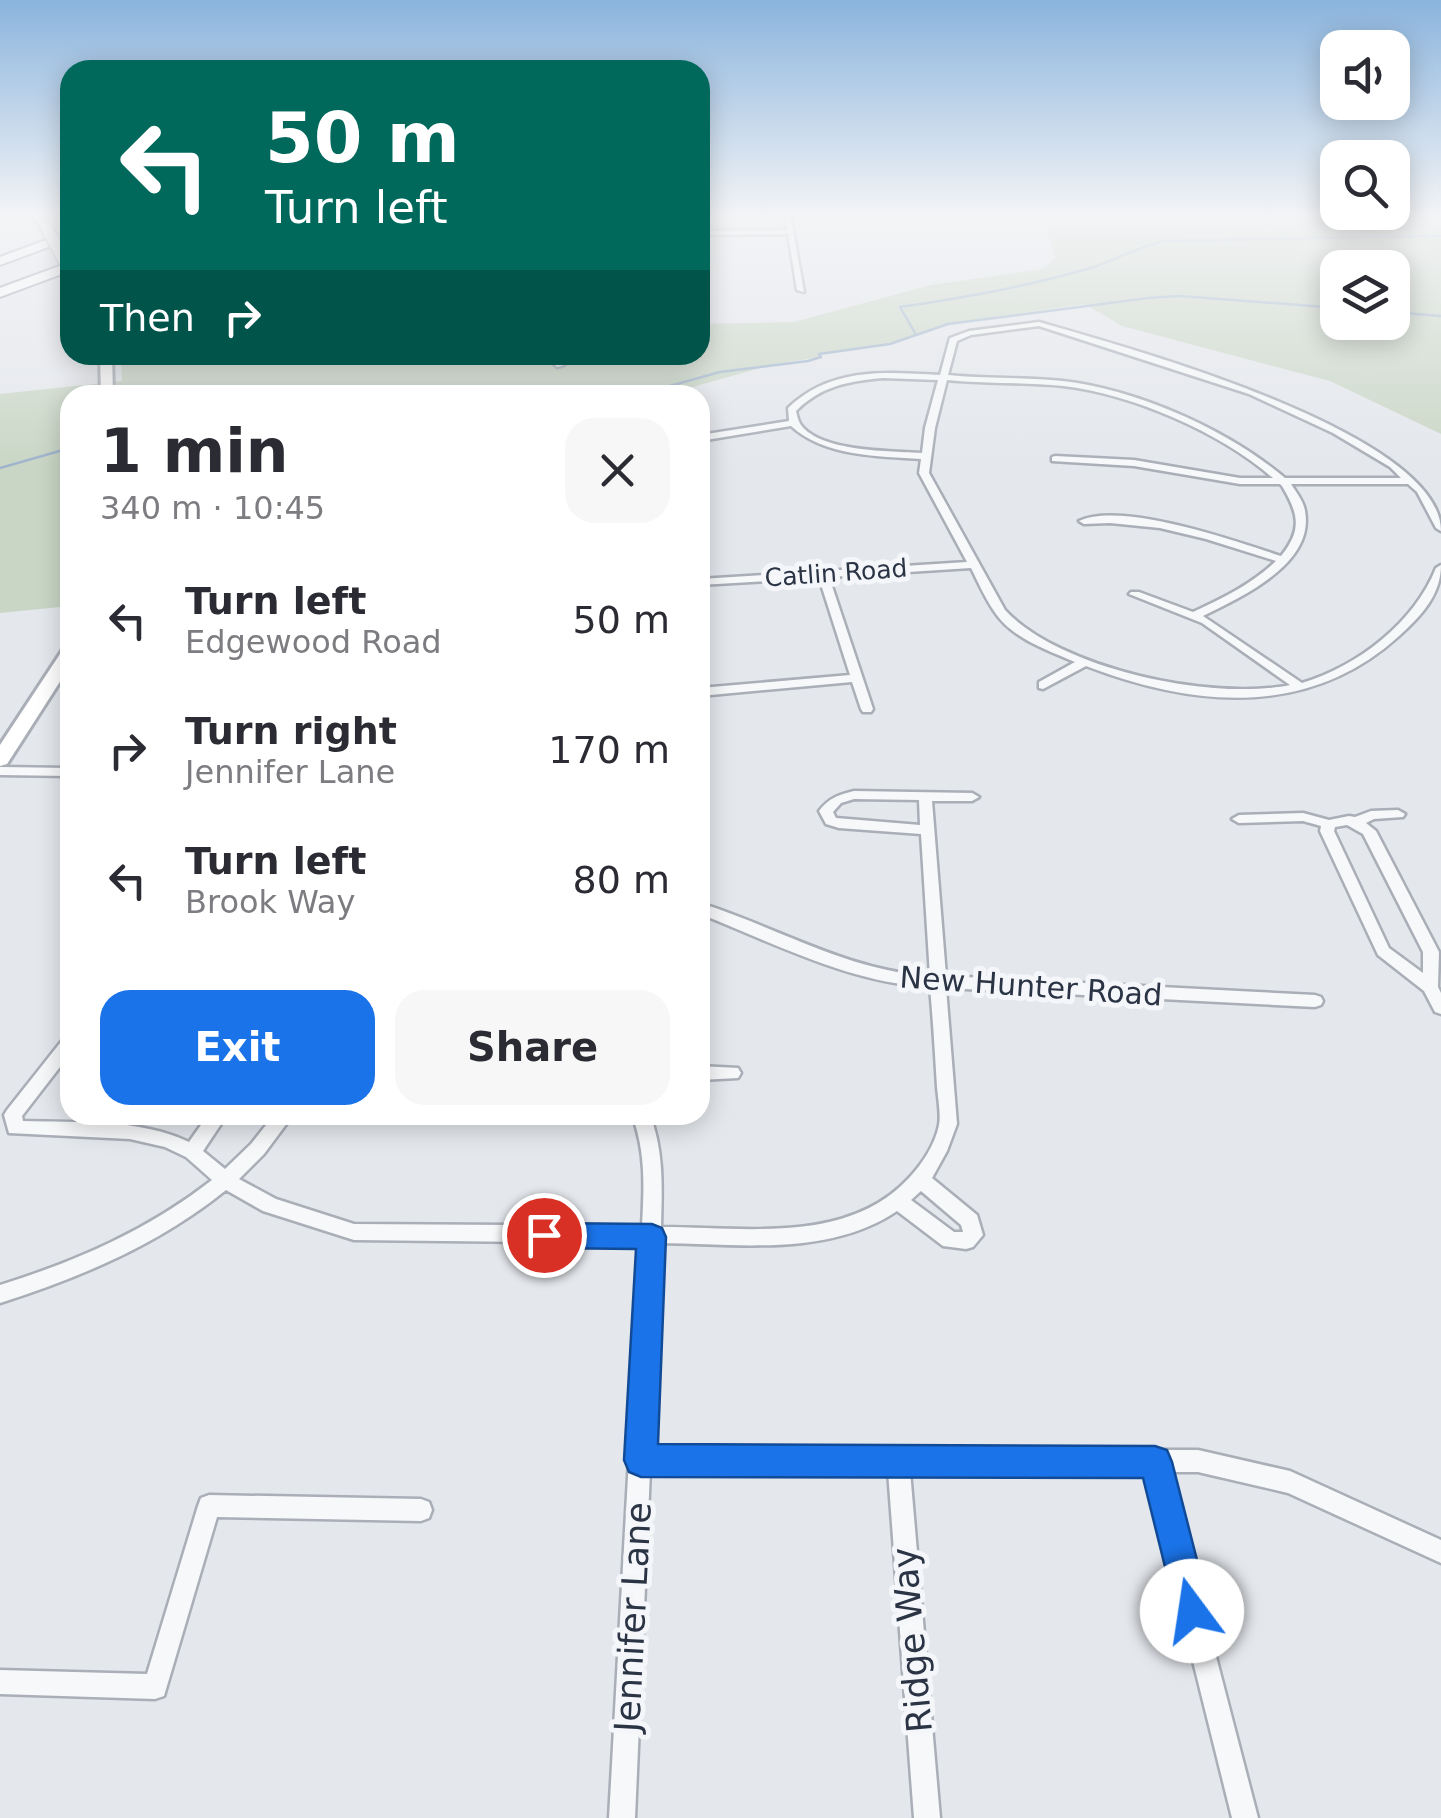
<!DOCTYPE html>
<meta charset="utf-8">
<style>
body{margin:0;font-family:"DejaVu Sans",sans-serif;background:#f7f7f7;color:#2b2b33;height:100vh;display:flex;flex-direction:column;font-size:38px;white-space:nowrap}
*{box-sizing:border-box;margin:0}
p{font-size:32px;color:#7c7c81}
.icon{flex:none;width:55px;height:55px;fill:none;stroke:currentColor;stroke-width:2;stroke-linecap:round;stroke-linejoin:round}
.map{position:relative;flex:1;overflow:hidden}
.drawer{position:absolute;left:60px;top:385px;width:650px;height:740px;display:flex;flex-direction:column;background:#fff;border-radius:30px;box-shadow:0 5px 25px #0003}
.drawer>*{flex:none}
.hud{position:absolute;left:60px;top:60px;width:650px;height:305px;border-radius:30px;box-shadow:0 5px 25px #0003;background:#00695c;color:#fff;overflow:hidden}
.tools{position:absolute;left:1320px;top:30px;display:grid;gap:20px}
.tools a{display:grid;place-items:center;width:90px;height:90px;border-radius:20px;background:#fff;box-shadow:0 5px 25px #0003;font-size:50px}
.pin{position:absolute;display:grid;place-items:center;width:85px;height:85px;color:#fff;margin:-42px;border:5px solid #fff;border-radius:50%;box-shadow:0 2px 10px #0007}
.me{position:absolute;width:110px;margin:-55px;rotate:346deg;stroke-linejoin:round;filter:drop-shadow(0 0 8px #0008)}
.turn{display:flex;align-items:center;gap:35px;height:210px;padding:0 40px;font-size:45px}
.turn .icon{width:130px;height:130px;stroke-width:2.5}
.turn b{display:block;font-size:70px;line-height:85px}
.then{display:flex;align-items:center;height:95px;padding:0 40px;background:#0003;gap:20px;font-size:38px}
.round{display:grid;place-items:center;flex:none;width:105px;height:105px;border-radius:30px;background:#f7f7f7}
.headline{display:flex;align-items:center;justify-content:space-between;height:170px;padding:0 40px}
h1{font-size:60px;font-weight:800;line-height:75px}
.button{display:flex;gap:20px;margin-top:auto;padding:20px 40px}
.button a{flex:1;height:115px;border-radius:30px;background:#1a73e8;color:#fff;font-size:40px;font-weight:800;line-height:115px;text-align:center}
.button a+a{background:#f7f7f7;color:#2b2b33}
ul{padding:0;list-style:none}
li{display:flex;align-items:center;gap:30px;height:130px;padding:0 40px}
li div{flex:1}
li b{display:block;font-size:38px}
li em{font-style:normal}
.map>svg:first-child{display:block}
.green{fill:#c9d6c5;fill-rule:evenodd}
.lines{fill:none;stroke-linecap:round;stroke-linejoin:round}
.stream{stroke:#9fb4cc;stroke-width:2.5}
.street-casing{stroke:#a9aeb7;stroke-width:5}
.secondary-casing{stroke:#a9aeb7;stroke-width:6}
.highway-casing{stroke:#8b94a3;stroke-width:4}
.street{fill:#f7f8fa;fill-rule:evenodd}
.secondary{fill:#fff;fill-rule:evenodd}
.highway{fill:#fff;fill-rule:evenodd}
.secondary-bridge-casing{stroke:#a9aeb7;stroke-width:14;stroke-linecap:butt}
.secondary-bridge{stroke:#fff;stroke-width:11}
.route{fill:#1a73e8;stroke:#114b97;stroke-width:2.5}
.labels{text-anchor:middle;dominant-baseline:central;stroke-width:10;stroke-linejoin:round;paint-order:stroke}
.far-street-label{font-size:25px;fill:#2b3445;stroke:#f4f6f9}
.street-label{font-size:30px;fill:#2b3445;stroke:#f4f6f9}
.near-street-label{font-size:35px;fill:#2b3445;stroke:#f4f6f9}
</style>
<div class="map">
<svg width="1441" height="1818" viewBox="0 0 1441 1818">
<rect width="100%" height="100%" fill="#e4e7ec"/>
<path class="green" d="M1060,213H1441V434L1330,381L1122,326L1085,304L948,324L890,344L819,354L821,357L775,364L664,395H70V606L0,613V394L122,381L121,355H456L467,364L508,355H700V324L794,322L931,285L1042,269L1056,258L1047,232ZM1338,268H1392V322H1338Z"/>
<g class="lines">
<g class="stream">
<path d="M1392,312L1441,316"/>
<path d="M915,333L900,307C965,298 1028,286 1091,268C1116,260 1138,247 1164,241L1441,236"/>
<path d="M496,395L539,391L537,395"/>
<path d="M637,395L720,372L808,361L821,357L819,354L890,344L948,324L1148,298L1180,296L1338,308"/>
<path d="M0,468L70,448"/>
</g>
<g class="street-casing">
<g id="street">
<path d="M784,213H790L804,292L797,290L788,234L700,235V231L787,230Z"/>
<path d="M1039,322C1122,346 1441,432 1441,531L1436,528L1417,492L1408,484H1291C1296,492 1304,502 1305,511C1315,564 1241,597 1203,616L1302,683C1358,666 1414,623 1436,568L1441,565C1441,595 1421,616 1399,636C1308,719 1193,707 1086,666L1043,689L1039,688V682L1075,662C1047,650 1011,638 994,611C985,598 978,582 971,568L829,577L873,709L871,712H863L861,709L852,682L700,696V688L850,675L819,578L700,585V579L967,562L919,473L921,459C878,456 825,457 791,426L700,441V435L789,421L788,408C831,367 884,372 940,375L950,338L969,331ZM1039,326L1249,394L1333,433L1390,467L1401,478H1285C1227,429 1138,390 1063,381C1025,377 986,379 948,375L957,341L971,335ZM883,378L938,380L925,428L922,453C891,451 821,452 801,425C798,421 797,415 796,411C821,386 849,381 883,378ZM947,380C985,384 1024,382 1063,386C1132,394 1220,432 1273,478H1240L1134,460L1055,456L1052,457V461L1134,466L1240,484H1280L1282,486C1298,513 1303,529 1281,556C1235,541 1122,501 1079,521L1084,524L1110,523L1160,528L1206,539L1276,561C1252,584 1223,598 1193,612L1139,592H1131L1129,594L1202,623L1290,685C1212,701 1060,669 1005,610L929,473L935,428Z"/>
<path d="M545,355H554L564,365L557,367Z"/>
<path d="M0,767L70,768V776L0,775Z"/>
<path d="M854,791L972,793L979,797L972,801H932L946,976L1315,995L1321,997L1323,1001L1321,1005L1315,1007L946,988L957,1124L947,1151L932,1178L977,1215L983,1235L973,1247L966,1249L943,1246L897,1211C829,1257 738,1244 660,1243L651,1449L1198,1450L1290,1471L1441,1540V1563L1288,1493L1198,1472H1168L1258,1818H1232L1146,1472L910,1471L940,1818H914L888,1471H650L635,1818H609L641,1243L354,1240L263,1211L226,1190C159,1244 82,1277 0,1303V1285C77,1261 148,1230 212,1180L186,1157L165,1147L130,1139L9,1133L4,1115L7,1110L64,1038L70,1036V1054L22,1116L23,1121C78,1123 138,1118 189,1142L208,1115H227L203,1151L225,1169L251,1144L274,1115H293L264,1154L239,1179L276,1199L354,1224L642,1226C644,1187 646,1152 632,1115H650C664,1152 662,1187 661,1227C743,1227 847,1245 909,1178C922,1164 935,1145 939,1125C941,1114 938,1099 937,1087C935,1054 933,1020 930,987C850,983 774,943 700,914V903C777,927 848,971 930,976L921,834L839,828L826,824L819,811C829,798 838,795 854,791ZM854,799L919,800L920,825L836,818L833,812L841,803ZM921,1191L961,1225L963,1232H954L911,1200Z"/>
<path d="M1398,810L1405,814L1403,817L1374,819L1366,823L1376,831L1439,952L1438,987L1441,993V1014L1435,1012L1424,991L1378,955L1320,831L1321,826L1303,821L1239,823L1232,819L1239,815L1303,813L1329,820L1349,816L1355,817L1371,811ZM1347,825L1363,834L1423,952V973L1389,948L1334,831L1335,827Z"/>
<path d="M700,1066L738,1068L741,1073L738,1078L700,1080Z"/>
<path d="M209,1495L421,1499L429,1502L432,1510L429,1518L421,1521L217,1517L164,1696L155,1699L0,1694V1670L147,1674L198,1506L201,1498Z"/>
</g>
</g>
<g class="secondary-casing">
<g id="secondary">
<path d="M31,213H41L50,231H44Z"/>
<path d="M100,355H112L113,395H101Z"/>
<path d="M70,647V666L7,764L0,766V745L64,648Z"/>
</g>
</g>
<g class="highway-casing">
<g id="highway">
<path d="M70,231V239L0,265V257Z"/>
<path d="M70,262V271L0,297V288Z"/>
</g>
</g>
<use href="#street" class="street"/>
<use href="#secondary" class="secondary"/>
<use href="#highway" class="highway"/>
<g class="secondary-bridge-casing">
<path id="secondary-bridge" d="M47,229L70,271"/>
</g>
<use href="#secondary-bridge" class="secondary-bridge"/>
</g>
<linearGradient id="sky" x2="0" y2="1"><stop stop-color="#8bb4dd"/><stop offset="0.46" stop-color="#f3f4f6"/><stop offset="1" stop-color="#f3f4f6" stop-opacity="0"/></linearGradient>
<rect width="1441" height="467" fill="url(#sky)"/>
<path class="route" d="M544,1223L652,1224L662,1228L666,1237L658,1444L1155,1446L1167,1450L1172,1462L1210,1611L1204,1623L1192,1629L1179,1623L1143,1478L641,1477L629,1472L624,1460L636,1249L544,1248L534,1244L530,1235L534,1226Z"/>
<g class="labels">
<g class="far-street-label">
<text transform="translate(836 573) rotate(-4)">Catlin Road</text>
</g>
<g class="street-label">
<text transform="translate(1031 986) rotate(4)">New Hunter Road</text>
</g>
<g class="near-street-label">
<text transform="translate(633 1617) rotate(-87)">Jennifer Lane</text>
<text transform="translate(912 1640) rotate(-95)">Ridge Way</text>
</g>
</g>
</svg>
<div class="tools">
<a><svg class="icon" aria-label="sound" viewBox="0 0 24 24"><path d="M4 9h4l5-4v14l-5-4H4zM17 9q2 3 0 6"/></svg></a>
<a><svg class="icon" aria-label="search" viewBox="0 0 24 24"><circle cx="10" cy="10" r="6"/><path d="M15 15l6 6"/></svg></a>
<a><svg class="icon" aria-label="layers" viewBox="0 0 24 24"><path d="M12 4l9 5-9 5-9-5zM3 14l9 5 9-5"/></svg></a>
</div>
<div class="pin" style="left:544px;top:1235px;background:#d93025"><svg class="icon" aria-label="arrive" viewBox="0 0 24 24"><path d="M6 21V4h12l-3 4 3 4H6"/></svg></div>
<svg class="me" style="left:1192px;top:1611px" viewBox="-20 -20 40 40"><circle r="19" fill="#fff"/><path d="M0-13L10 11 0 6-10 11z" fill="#1a73e8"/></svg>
<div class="hud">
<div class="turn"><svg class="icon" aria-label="left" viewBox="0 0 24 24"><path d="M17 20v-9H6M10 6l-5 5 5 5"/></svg><div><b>50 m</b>Turn left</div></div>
<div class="then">Then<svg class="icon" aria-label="right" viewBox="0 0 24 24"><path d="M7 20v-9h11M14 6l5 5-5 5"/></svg></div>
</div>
<section class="drawer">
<div class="headline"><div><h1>1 min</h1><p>340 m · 10:45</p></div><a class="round"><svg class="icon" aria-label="close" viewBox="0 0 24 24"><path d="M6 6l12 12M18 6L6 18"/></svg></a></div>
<ul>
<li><svg class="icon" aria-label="left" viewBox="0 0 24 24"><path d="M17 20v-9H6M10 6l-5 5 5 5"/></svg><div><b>Turn left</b><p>Edgewood Road</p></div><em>50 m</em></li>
<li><svg class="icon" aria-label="right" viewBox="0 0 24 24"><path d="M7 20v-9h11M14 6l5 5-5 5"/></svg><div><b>Turn right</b><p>Jennifer Lane</p></div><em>170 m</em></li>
<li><svg class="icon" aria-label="left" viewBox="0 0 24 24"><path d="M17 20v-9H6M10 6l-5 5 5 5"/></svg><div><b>Turn left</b><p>Brook Way</p></div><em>80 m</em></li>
</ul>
<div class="button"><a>Exit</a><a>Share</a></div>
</section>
</div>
